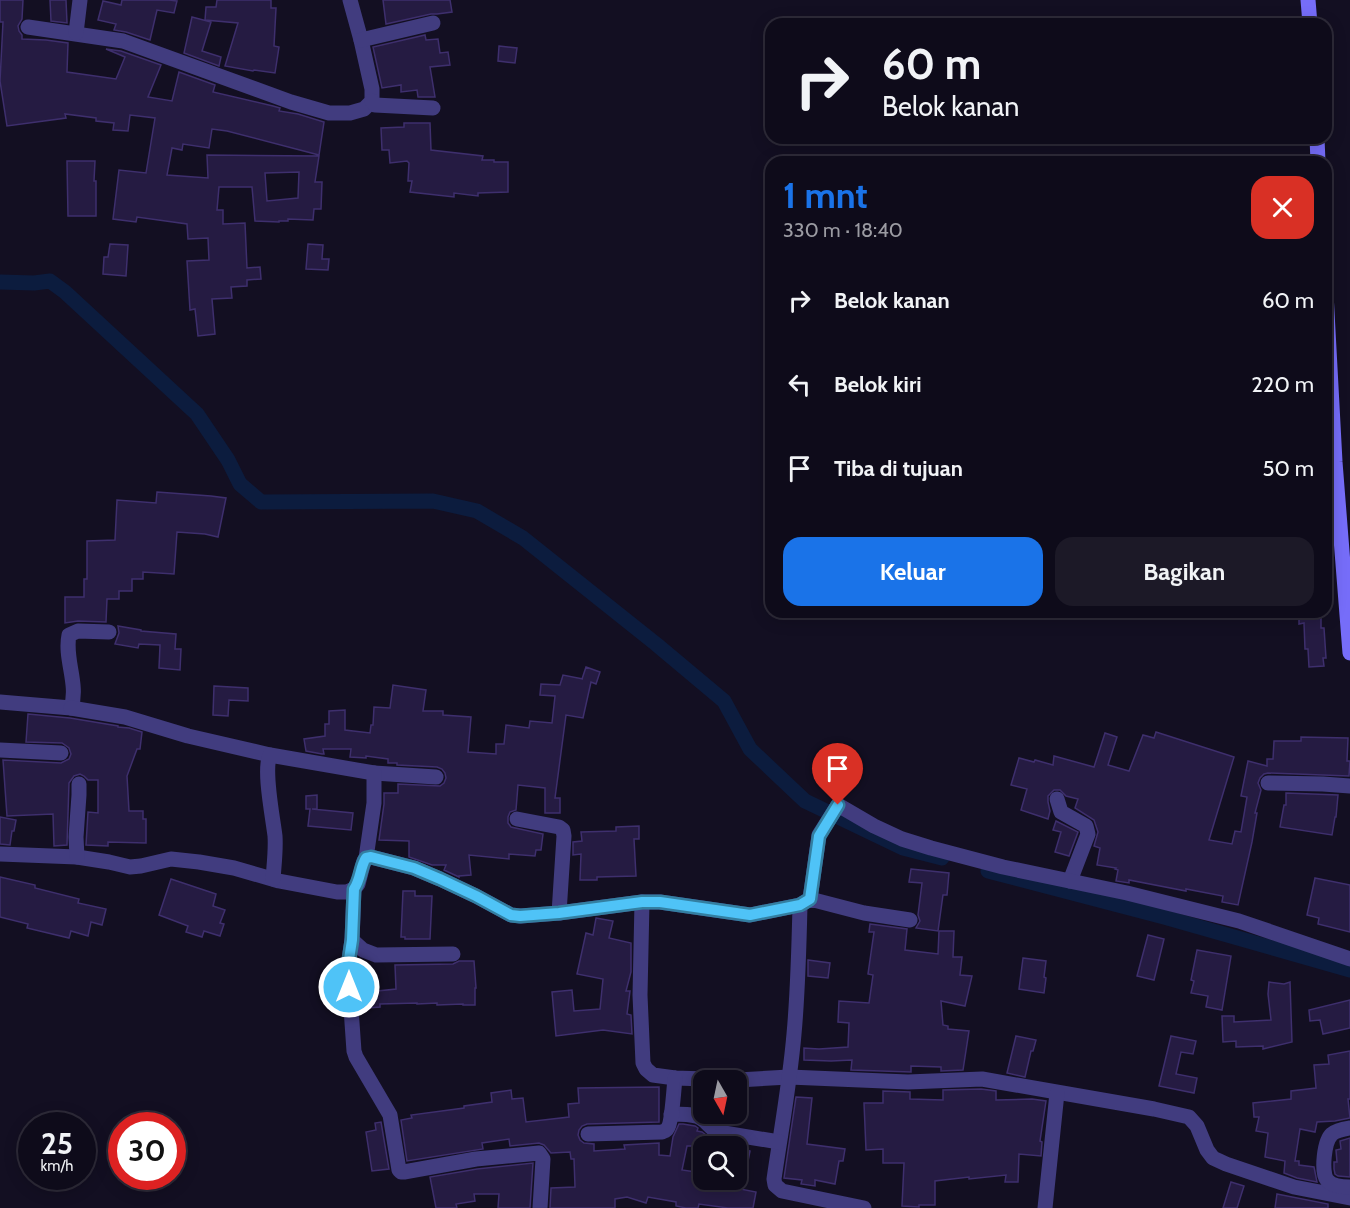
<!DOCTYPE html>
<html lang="id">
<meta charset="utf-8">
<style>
body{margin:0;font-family:Cabin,sans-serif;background:#1c1927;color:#f1f3f6;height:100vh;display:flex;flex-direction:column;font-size:22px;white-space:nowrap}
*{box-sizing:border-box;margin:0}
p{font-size:20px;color:#9b9ba2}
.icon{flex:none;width:33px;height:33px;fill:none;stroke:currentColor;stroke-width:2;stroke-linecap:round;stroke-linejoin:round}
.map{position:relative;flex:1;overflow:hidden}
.panel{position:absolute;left:765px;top:156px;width:567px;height:462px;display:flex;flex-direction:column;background:#0e0b1a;border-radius:18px;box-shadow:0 3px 15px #0003,0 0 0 2px #2e2b39}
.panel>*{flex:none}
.banner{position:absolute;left:765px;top:18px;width:567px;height:126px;border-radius:18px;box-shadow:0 3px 15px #0003,0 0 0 2px #2e2b39;background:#0e0b1a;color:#f1f3f6;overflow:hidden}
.needle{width:39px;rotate:171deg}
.buttons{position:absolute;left:693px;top:1070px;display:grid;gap:12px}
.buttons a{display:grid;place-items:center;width:54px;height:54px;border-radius:12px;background:#0e0b1a;box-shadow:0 3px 15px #0003,0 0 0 2px #2e2b39;font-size:30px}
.speed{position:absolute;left:18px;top:1112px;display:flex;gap:12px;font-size:30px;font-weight:700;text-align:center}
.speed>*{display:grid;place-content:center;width:78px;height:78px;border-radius:50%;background:#0e0b1a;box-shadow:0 3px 15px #0003,0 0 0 2px #2e2b39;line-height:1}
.speed small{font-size:15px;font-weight:400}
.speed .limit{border:9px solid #d22;background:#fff;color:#111}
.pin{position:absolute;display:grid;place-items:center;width:51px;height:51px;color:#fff;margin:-62px -26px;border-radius:50% 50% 50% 0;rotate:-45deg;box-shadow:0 0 6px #0007}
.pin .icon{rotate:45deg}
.me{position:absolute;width:66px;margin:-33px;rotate:0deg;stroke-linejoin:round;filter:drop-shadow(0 0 4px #0008)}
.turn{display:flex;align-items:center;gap:21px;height:126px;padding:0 18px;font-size:27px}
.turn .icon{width:78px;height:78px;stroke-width:2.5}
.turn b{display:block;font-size:42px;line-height:51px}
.round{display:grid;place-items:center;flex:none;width:63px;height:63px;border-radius:18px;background:#1c1927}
.summary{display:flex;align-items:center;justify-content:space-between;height:102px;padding:0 18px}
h1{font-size:36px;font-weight:800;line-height:45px;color:#1a73e8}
.cta{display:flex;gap:12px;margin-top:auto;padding:12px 18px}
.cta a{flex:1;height:69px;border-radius:18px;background:#1a73e8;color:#fff;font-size:24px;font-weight:800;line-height:69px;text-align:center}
.cta a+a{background:#1c1927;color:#f1f3f6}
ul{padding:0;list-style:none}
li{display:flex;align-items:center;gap:18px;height:84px;padding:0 18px}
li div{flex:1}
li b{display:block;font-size:22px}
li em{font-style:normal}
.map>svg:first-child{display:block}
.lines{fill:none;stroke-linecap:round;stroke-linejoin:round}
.canal{stroke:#0c1c3e;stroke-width:15}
.building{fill:#251b42;stroke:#3e2f6d;stroke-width:1.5;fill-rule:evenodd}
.minor{stroke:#413c7f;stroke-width:15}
.secondary{stroke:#766df9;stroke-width:15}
.route-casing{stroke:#337fa1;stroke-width:15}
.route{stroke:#4fc3f7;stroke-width:10}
</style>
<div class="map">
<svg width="1350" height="1208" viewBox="0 0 1350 1208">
<rect width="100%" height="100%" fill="#130f22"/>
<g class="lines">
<g class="canal">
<path d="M0,282L34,283L50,281L65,292L197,414L228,460L240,484L261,502L433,501L477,511L523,538L656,644L724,701L750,749L805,801L903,848L942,858"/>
<path d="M988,871L1164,917L1350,970"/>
</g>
</g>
<g class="building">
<path d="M0,0H23L22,19L18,26L19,31L22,35V39L46,40L68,43L67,72L116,79L125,57L106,49L121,51L161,65L148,97L172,101L179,72L215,85L213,92L273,106L280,108L279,111L298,114L324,122L319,155L227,131L212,129L209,148L183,144L182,150L172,148L167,175L208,178L207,155L319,156L315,182H322L321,209H314L313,220L288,219V221H279V222L255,221L252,187H219L217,210H223V224L245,223L247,268L260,267L261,279L247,280V286L231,287L232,298L212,299L215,334L198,336L195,309L190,310L187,261L209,260L208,238L188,239L187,224L137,217L136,222L113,219L119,170L146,173L155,118L130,115L128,131L113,130L114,123L96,121V118L65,114L66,118L7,126L0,81L3,22H0ZM299,172L298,198L267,201L265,173Z"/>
<path d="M50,0H66L67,23L51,21Z"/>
<path d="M122,0H169L177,1L174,13L157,10L150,40L126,32L114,30L116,24L98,20L103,1L121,5Z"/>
<path d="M217,0H271V8H276L274,46L279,47L275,73L254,70L253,71L225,66L238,23L205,20L206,7H216Z"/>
<path d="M383,0H450L452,12L437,14H431L386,24Z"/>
<path d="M192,17L211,22L202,51L221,57L219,66L184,53Z"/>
<path d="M425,35L426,40L438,39L440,53L448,52L450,65L430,67L435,97H418L417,90L401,92V85L382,88L373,47Z"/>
<path d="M499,46L517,48L515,63L498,61Z"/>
<path d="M404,123H430L431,150L483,156L482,160H494V162H508V192L478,193V196L454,193V197L410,192L412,181H408L409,163L407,161L390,163L389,150H382L381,128L404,127Z"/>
<path d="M67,161H95L94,181H96V216H68Z"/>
<path d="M110,244L128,245L126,276L103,274L104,257H108Z"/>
<path d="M308,244L323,245L322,259H329L328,270L306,269Z"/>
<path d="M157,492L211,496L226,498L218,537L205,534L177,532L174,574L143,572V579H132V591H119V599H107L106,622L78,621L65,623V597H84V579H87V541L115,540L117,500L156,503Z"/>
<path d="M1299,612H1321V628H1324L1326,658H1323L1324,666L1309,667L1308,649H1305L1304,623L1299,624Z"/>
<path d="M118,626L141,630V631L176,634L175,649H181L180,670L159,668L160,645L139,644L138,648L115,644L119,633Z"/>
<path d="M586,667L600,672L596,684L591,682L583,718L566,715L555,798H560V813H545V788L518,785L516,810L510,812L508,817V823L511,827L543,834L541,850H536L535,856L509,854V859L469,855L471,875L459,876V877L444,870L446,865H432L409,857V841L379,840L384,804V793H398V784L440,786L444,783L446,778L445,773L442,769L437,767L397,765V763H388V759L366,756V758L350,757L351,749H323L324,754H322L306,751L304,739L325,736V724H329V711L345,710V730L370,733L371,725H373L374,707L390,708L393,685L426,690L423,711H443V715L471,717L468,752L496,754V744H504L506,725L529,728L530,721L552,723L555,696L540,695L541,684L560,685L563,675L583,679H582Z"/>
<path d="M214,686L248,688V701L229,700L228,716L213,715Z"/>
<path d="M28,714L70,718L118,726V727L129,728L142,732L140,749H137L127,776L129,811H143V819H146V843L108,842V846L86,845L88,812L98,813V780H88L84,776L80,774L74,776L69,783L67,845L54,846L53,814L7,816L3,760L61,763L69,759L71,754L69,748L62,743L26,742Z"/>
<path d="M1156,732L1234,757L1209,840L1232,844L1235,831L1241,832L1247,797L1241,796L1248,761L1267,766V759H1273L1274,741H1301V737L1348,738L1347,761H1350L1349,776L1268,773L1264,774L1260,778L1258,783L1261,790L1255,813H1257L1252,842L1238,905L1222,902L1223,896L1186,889V891L1129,880V883L1116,881L1118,870L1115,869L1116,868L1097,865L1100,848L1094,846L1098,832L1094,820L1075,808L1078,799L1066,796L1060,790H1054L1048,796V802L1050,811L1048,819L1021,810L1027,789L1011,785L1019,758L1034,762L1035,760L1053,765L1054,756L1094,767L1105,733L1117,737L1108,765L1129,771L1143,735L1154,738Z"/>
<path d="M1286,793L1338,795L1336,817H1335L1332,835L1280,827L1284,805H1286Z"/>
<path d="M317,795V809H312L353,813L351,830L308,826L310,809H306V796Z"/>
<path d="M0,817L16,820L14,831H12L10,845L0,844Z"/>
<path d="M1056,821L1078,832L1069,856L1055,852L1061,832L1053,830Z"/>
<path d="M639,826V839H634L636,876L597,877V880H580L581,854L573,855V842L582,841L581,832L616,831V827Z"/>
<path d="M911,869L949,873L947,895H943L938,931L916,928L920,921L918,915L922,883L909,882Z"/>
<path d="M0,877L35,885V888L79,899L78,903L106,909L102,925L91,922L88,936L71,931L69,938L27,928L28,924L0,917Z"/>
<path d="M1315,878L1350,885V932L1318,924L1319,918L1307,915Z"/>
<path d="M171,879L216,894L213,906L225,910L220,923L224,924L220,936L204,931L202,937L186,932L188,926L159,915Z"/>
<path d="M403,891H415V896H432L430,939H405V937H401Z"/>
<path d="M596,918L613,921L609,938L631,943V972L626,991H630L627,1014L631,1015L632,1034L603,1030L556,1036L552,992L572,990L574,1011L600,1009L603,979L577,974L586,933L593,935Z"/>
<path d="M870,924L907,929L905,950L938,954L939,931H954L953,957H962L960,975L972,976L965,1006L941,1001L943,1025L948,1026V1029L969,1031L963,1070L941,1071V1067L911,1066V1072L851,1070L852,1060L831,1061L804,1060V1048L819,1049L848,1047L849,1023L838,1022L839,1001L869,1003L873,975L868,974L874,932H869Z"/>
<path d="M1148,935L1164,939L1154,980L1137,976Z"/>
<path d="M1197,950L1231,956L1222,1010L1206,1007L1208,996L1191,993L1194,981L1191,980Z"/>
<path d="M1023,958L1046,961L1044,977L1046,978L1044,993L1019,989Z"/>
<path d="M808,960L830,963L828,978L808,976Z"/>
<path d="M459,961H474L476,988H475V1005H463V1004L437,1005V1003L417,1004V1003L380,1004V1007L368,1008V992L396,989L395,965L453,964Z"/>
<path d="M1269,982L1284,984L1290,982L1292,1042L1263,1049V1046L1236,1047V1041L1223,1042L1222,1016H1234V1022L1271,1020L1268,994Z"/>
<path d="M1350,1000V1028L1323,1034L1320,1020L1310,1021L1309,1010Z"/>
<path d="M1016,1036L1036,1040L1033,1051H1031L1025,1077L1007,1073Z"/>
<path d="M1171,1036L1196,1041L1193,1054L1181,1052L1176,1074L1197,1078L1194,1093L1159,1086Z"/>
<path d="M1350,1051V1099H1348L1350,1118L1335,1121L1317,1122L1315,1132L1300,1129L1295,1161H1299V1165L1314,1167L1317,1182L1297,1178L1284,1173L1285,1161L1265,1157L1268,1133L1256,1131L1259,1117H1254L1253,1103L1291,1099V1091L1316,1088L1314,1065L1329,1064L1328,1055Z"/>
<path d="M659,1087V1122L587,1124L582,1126L579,1130L578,1135L580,1140L584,1143L594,1144V1151L625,1149L624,1145L659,1143V1155L670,1156L673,1137L679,1124H683L695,1126L698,1128L697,1131L702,1132L714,1141L747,1147L746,1150L750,1151L747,1166L744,1165L743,1172L736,1171V1146H687L682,1170L702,1173L701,1179H742L740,1189L756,1192L753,1208H728L699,1204L698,1208H686L676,1206V1202L648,1197L646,1203L627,1197L615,1199V1208H550L551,1188L575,1187L574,1159H571L570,1152L551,1153L544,1145L539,1143L510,1146L509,1139L482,1143L483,1149L407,1161L401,1120L412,1118L411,1115L464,1108V1106L492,1102L491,1093L511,1090L512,1099L523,1098L526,1122L569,1117L568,1104L579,1103L578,1088Z"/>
<path d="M981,1089L996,1091V1100L1032,1099L1046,1101L1040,1141L1042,1142L1041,1156L1019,1154L1018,1182H1005L1006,1175L969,1179V1177L935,1181V1205H919V1207L902,1206L904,1163H883V1149L866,1150L864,1103H883V1091L910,1092V1099L943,1100V1090Z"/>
<path d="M796,1097L812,1098L807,1144L845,1149L843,1161H839L835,1184L815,1180V1186L801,1184L802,1180L784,1178Z"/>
<path d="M381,1122L389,1169L372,1171L366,1132L376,1130L375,1123Z"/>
<path d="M1350,1138V1177L1338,1176L1335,1174L1334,1169V1162H1337L1336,1150L1341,1149L1340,1141Z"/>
<path d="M533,1163L530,1208H498L499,1194H474L475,1201L456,1204L457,1208H436L430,1177L477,1169Z"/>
<path d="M1231,1182L1244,1186L1237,1208H1223Z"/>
<path d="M1277,1194L1328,1204V1208H1275Z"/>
</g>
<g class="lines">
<g class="minor">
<path d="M28,27L123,41L291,102L329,113H350L364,109L372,101V89L361,40L350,0"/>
<path d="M76,33L80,0"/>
<path d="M361,40L433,23"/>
<path d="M372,101L375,105L433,108"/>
<path d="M0,702L71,708C79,684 64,659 69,635L78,631L109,632"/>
<path d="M71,708L125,717L188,736L270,755"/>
<path d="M0,750L61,753"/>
<path d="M374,773L436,777"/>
<path d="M1268,783L1323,784L1350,786"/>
<path d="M1057,799L1061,812L1086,826L1088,834L1070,881"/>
<path d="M517,819L559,827L563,830L564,836L559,913"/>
<path d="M0,854L77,857L109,862L130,867L141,866L171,859L199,862L234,868L279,881L337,892H347L354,889L358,884L364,861L366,858L371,857L414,868L440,879L476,896L511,915L521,916L559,913L642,902H660L750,915L800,905L810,899L864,913L910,920"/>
<path d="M77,857L76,837L79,795V784"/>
<path d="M273,879C274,865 276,850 275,836C273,818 263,770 270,755L374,773V803L366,858"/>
<path d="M354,889L352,940L363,950L376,955L453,954"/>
<path d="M810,899L819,835L838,805L874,826L902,839L931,848L1003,867L1127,893L1239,921L1350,959"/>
<path d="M642,902L640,995L643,1063L646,1069L653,1075L675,1078L738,1080L789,1077L908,1082L982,1079L1154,1109L1189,1117L1197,1126L1207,1150L1213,1158L1226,1164L1294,1187L1350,1198"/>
<path d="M800,905C799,948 798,991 794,1034C790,1082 781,1131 774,1179L775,1185L782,1191L864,1208"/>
<path d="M352,940L348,966L354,1051L356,1057L390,1115L399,1170L401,1172H404L476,1159L539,1153L543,1159L540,1208"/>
<path d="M671,1114C681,1115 694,1113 702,1119C708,1123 711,1129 718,1132L779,1142"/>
<path d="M1350,1128C1344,1129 1337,1130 1332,1134C1324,1141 1321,1172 1327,1180C1332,1186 1344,1187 1350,1187"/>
<path d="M588,1134L662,1132C664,1131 666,1131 667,1129C672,1124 674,1087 675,1078"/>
<path d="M1045,1208L1057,1093"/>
</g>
<g class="secondary">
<path d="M1308,0L1310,24"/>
<path d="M1317,138L1318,162"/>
<path d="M1326,293L1335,462L1350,653"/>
</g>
</g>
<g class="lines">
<g class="route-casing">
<path id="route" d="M349,987L348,966L352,940L354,889C361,879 360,867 366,858L371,857L414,868L440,879L476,896L511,915L520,916L559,913L642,902H660L750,915L800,905L810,899L819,836L838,805"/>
</g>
<use href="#route" class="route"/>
</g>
</svg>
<div class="buttons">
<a><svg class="needle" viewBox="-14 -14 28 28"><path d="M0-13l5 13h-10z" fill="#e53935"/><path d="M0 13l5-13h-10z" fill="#9b9ba2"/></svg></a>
<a><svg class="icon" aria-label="search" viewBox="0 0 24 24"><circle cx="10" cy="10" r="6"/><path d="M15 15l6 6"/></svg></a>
</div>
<div class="speed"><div>25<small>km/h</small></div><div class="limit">30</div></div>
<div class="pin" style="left:838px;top:805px;background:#d93025"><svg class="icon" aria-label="arrive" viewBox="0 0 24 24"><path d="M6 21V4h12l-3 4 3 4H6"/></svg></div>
<svg class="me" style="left:349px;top:987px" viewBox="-20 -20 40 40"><circle r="17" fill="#4fc3f7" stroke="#fff" stroke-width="3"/><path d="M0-11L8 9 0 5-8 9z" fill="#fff"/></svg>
<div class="banner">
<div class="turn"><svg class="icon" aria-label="right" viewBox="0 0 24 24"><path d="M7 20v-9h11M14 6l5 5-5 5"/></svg><div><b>60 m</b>Belok kanan</div></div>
</div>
<section class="panel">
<div class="summary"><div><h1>1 mnt</h1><p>330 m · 18:40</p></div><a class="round" style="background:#d93025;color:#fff"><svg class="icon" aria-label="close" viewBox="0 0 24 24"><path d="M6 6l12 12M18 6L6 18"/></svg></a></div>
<ul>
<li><svg class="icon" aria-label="right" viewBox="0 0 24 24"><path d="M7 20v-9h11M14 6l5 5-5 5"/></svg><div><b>Belok kanan</b></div><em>60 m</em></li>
<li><svg class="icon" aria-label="left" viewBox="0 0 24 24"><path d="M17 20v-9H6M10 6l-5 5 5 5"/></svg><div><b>Belok kiri</b></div><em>220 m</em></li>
<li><svg class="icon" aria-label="arrive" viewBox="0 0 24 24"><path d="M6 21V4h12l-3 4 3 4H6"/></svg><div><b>Tiba di tujuan</b></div><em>50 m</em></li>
</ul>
<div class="cta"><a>Keluar</a><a>Bagikan</a></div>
</section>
</div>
